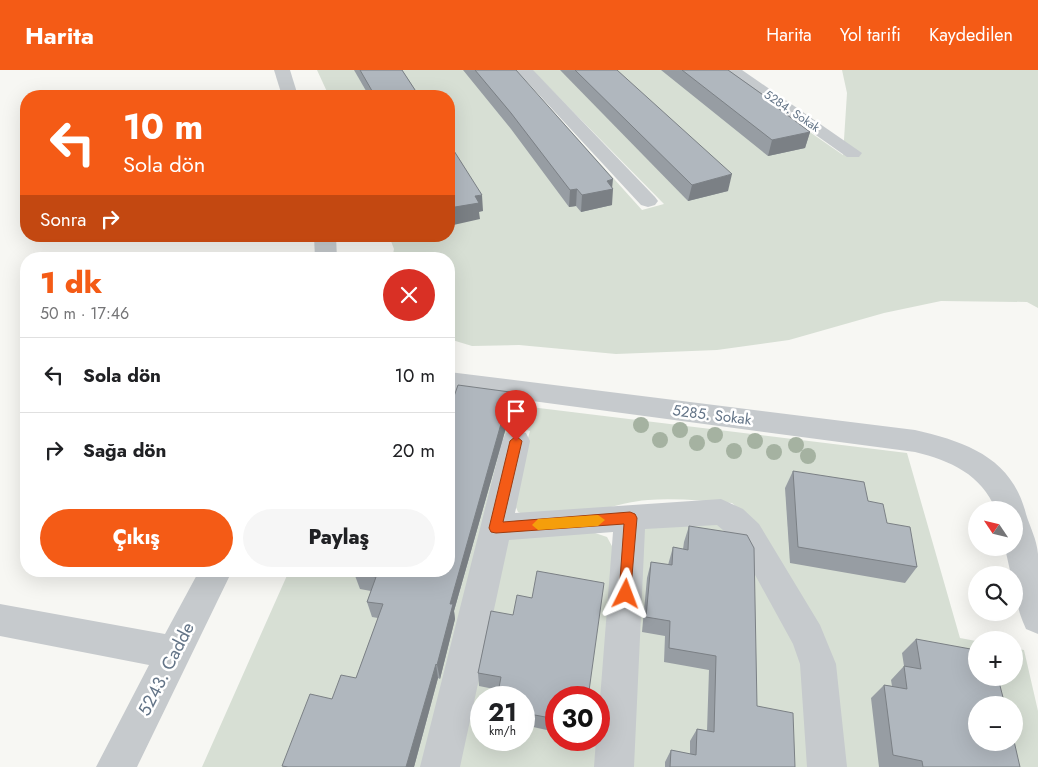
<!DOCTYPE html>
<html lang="tr">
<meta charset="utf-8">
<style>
body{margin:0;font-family:Jost,sans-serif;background:#f6f6f6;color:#202124;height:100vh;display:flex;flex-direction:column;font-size:19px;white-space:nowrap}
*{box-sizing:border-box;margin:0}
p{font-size:16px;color:#757577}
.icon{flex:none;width:28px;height:28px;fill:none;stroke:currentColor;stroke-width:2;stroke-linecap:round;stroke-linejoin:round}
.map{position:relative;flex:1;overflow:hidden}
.panel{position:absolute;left:20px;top:182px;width:435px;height:325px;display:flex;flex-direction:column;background:#fff;border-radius:20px;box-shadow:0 5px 20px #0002}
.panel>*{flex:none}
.banner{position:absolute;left:20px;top:20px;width:435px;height:152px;border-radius:20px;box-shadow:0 5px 20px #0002;background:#f45b16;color:#fff;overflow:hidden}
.needle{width:32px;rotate:305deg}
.tools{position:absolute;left:968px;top:431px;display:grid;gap:10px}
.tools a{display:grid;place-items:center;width:55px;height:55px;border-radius:50%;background:#fff;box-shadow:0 5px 20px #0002;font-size:25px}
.speed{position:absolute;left:470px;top:616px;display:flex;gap:10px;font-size:25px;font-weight:700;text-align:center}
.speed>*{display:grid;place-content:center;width:65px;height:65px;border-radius:50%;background:#fff;box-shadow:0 5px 20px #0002;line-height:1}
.speed small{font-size:12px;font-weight:400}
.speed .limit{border:8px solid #d22;background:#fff;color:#111}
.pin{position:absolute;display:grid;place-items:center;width:42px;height:42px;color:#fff;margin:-51px -21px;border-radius:50% 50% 50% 0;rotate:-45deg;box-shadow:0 0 5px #0007}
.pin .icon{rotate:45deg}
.me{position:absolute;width:55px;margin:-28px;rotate:3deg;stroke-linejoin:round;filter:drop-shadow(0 0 4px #0008)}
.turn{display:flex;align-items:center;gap:18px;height:105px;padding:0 20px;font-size:22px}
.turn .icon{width:65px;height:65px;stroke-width:2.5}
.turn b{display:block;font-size:35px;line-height:42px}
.then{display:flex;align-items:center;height:48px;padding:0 20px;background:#0003;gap:10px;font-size:19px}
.round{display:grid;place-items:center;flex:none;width:52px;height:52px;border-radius:26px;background:#f6f6f6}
.summary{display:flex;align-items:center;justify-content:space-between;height:85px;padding:0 20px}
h1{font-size:30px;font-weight:800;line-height:38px;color:#f45b16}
.action{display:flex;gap:10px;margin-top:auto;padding:10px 20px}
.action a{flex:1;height:58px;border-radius:30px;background:#f45b16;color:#fff;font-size:20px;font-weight:800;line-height:58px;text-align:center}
.action a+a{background:#f6f6f6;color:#202124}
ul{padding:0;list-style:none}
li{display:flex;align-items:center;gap:15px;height:75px;padding:0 20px;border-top:1px solid #e0e0e0}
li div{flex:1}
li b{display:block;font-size:19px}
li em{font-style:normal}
header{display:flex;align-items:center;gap:30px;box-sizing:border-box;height:70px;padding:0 25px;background:#f45b16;color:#fff}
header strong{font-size:24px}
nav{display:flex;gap:28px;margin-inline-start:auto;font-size:18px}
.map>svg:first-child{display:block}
.green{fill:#d7dfd4;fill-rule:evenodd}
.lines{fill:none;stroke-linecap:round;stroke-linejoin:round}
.minor{fill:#c6cacd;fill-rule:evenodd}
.tree{fill:#a5b2a1}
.wall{fill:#979da3}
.shaded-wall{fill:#7b8085}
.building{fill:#b0b7be;stroke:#7b8085}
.route{fill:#f45b16;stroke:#9f3b0e}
.slow{fill:#f59e0b}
.labels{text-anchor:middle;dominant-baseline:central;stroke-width:5;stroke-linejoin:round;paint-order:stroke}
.far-street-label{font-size:12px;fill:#637487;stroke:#fff}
.street-label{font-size:15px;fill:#637487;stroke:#fff}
.near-street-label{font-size:18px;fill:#637487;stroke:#fff}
</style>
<header>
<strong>Harita</strong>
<nav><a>Harita</a><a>Yol tarifi</a><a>Kaydedilen</a></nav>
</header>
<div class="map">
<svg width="1038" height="697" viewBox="0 0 1038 697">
<rect width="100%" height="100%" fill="#f7f7f3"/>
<g class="green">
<path d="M317,0H516L642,140L664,134L532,0H720L843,85L847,23L842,0H1038V238L1027,232L941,231L884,243L789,270L717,280L616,284L519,275L472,276L449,269V189H392L394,179L389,166H449V26H329Z"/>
<path d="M449,327L907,383L960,568L976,571V608H1014V578L1024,580L1038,641V697H842L747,446L732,433C705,431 676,428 648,430C605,433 560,461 518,442L511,426L530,361L511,354L424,697H202L289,501H449ZM976,635H1014V672H976Z"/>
<path d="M643,451H720L731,457L804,590L811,697H629Z"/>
<path d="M592,462L607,467L613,478L600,697H451L504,467ZM481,628H524V670H481ZM556,628H599V670H556Z"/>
</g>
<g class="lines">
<g class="minor">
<path d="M274,0H290L298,26H282Z"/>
<path d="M516,0H533L655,127L658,131L655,135L648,137L641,135Z"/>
<path d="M724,0H742L862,83L859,87H847Z"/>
<path d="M314,166H336L337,189H315Z"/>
<path d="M449,302L915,360C967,372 1012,388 1026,444C1030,457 1037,470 1038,484C1038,510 1038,538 1038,564L1026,559C1018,542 1014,524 1014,505H1011L1005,478H1014V440H996C981,404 951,391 915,382L449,320Z"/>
<path d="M516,360L526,363L530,371L515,443L721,429L743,439L759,454L820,555L836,594L847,697H807L800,594L793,574L737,472L717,455L645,459L634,697H594L596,670H599V642L613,462L509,470L460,697H420L502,371L506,363Z"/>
<path d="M199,501H232L137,697H96L149,595L0,566V534L165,564Z"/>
</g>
</g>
<g class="tree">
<circle cx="641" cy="355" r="8"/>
<circle cx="680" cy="360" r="8"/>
<circle cx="715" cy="365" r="8"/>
<circle cx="660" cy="370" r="8"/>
<circle cx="755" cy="371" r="8"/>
<circle cx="697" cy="373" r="8"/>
<circle cx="796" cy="375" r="8"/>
<circle cx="734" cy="381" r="8"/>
<circle cx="774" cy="382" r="8"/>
<circle cx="808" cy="386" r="8"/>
</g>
<g class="wall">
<path d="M354,0H402L419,26H369Z"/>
<path d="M463,0H516L612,118V135L581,142L576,136L569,137L511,59Z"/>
<path d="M560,0H617L728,121L688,131Z"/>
<path d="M661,0H728L773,32L772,34L810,62L805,78L768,86Z"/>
<path d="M510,322L511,340L454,541L455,549L440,609L438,608L414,697H283L282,696L332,629L356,608L378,548L372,547L367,532L371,521L360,519L354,503L449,501L452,332Z"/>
<path d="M793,401L868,431L887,453L917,497L905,513L790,493L785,418Z"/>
<path d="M689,456L757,636L795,697H665V692L671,680L690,684V671L697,659L707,661L709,600L664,592L665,566L642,562L647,508L651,492L668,495L673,477L683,479L684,472Z"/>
<path d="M491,541L556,628V662L524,655V628L499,620L479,616L478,603Z"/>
<path d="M916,569L1020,697H879L871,628L884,615L892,616L891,610L904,596L902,583Z"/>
</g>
<g class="shaded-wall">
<path d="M810,62L805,78L768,86L772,70Z"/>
<path d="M732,104L728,121L688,131L692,115Z"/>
<path d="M613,109L612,119H613L612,135L581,142L582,125L607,111Z"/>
<path d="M577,119L576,136L569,137L570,120Z"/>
<path d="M482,125L483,141L479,142L480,149L449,156V138L475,126Z"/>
<path d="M510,322L511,340L454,541L455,549L440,609L437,595L450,534Z"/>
<path d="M436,594L438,608L414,697H406Z"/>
</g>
<g class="building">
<path d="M360,0H402L419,26H375Z"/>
<path d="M475,0H516L613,109L607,111L613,119L582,125L577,119L570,120L511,43Z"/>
<path d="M575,0H617L732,104L692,115Z"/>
<path d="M682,0H728L773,32H770L810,62L772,70Z"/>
<path d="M449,73L482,125L475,126L479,133L449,138Z"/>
<path d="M458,315L510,322L450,534H453L437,595L436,594L406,697H288L282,696L310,624L332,629L341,605L356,608L383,534L367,532L376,507L354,503L355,501H449V332H452Z"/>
<path d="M793,401L864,412L868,431L883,434L887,453L910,457L917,497L798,477Z"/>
<path d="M689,456L747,465L754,478L757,636L793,643L795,697H670L671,680L696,685L697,659L714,662L716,586L669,578L670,551L646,547L651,492L672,495L673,477L688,480Z"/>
<path d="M537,501L604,513L588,628H556V649L524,643V628H497L501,607L478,603L491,541L513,545L517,525L532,528Z"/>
<path d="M916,569L976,580V608H998L1005,635H976V672H1014V671L1020,697H923L922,691L893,685L884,615L907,619L904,596L921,599Z"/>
</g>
<path class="route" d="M516,366L522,371L503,452L630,442L635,444L637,448L630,529L626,531L621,529L619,524L624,454L496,463L491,462L489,458L510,371Z"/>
<path class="slow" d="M598,445L605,450L598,456L538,460L532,455L538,449Z"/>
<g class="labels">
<g class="far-street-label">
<text transform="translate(792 41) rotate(34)">5284. Sokak</text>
</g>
<g class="street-label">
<text transform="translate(712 345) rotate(7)">5285. Sokak</text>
</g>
<g class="near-street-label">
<text transform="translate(166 599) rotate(-63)">5243. Cadde</text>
</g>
</g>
</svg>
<div class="tools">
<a><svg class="needle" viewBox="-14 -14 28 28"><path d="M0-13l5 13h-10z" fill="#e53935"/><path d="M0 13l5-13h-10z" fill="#757577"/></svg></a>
<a><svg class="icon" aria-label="search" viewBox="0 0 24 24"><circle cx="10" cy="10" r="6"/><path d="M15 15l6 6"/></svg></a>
<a>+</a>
<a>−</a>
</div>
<div class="speed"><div>21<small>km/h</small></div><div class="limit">30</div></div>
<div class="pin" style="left:516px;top:371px;background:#d93025"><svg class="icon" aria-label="arrive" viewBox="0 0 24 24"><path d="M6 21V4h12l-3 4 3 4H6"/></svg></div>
<svg class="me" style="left:626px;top:524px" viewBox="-20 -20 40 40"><path d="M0-17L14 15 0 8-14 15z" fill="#f45b16" stroke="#fff" stroke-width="4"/></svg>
<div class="banner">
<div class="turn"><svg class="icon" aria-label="left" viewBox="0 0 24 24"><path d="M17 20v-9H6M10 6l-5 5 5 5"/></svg><div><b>10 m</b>Sola dön</div></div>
<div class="then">Sonra<svg class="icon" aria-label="right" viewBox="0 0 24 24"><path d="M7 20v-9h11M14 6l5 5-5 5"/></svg></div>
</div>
<section class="panel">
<div class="summary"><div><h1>1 dk</h1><p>50 m · 17:46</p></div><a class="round" style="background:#d93025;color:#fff"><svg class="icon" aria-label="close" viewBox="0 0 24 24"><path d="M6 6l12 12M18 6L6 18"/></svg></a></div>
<ul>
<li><svg class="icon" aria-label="left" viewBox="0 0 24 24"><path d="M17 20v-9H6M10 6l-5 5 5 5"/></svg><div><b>Sola dön</b></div><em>10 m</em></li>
<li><svg class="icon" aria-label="right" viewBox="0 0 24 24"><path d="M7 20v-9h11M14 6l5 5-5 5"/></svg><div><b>Sağa dön</b></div><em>20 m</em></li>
</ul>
<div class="action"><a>Çıkış</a><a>Paylaş</a></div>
</section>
</div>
